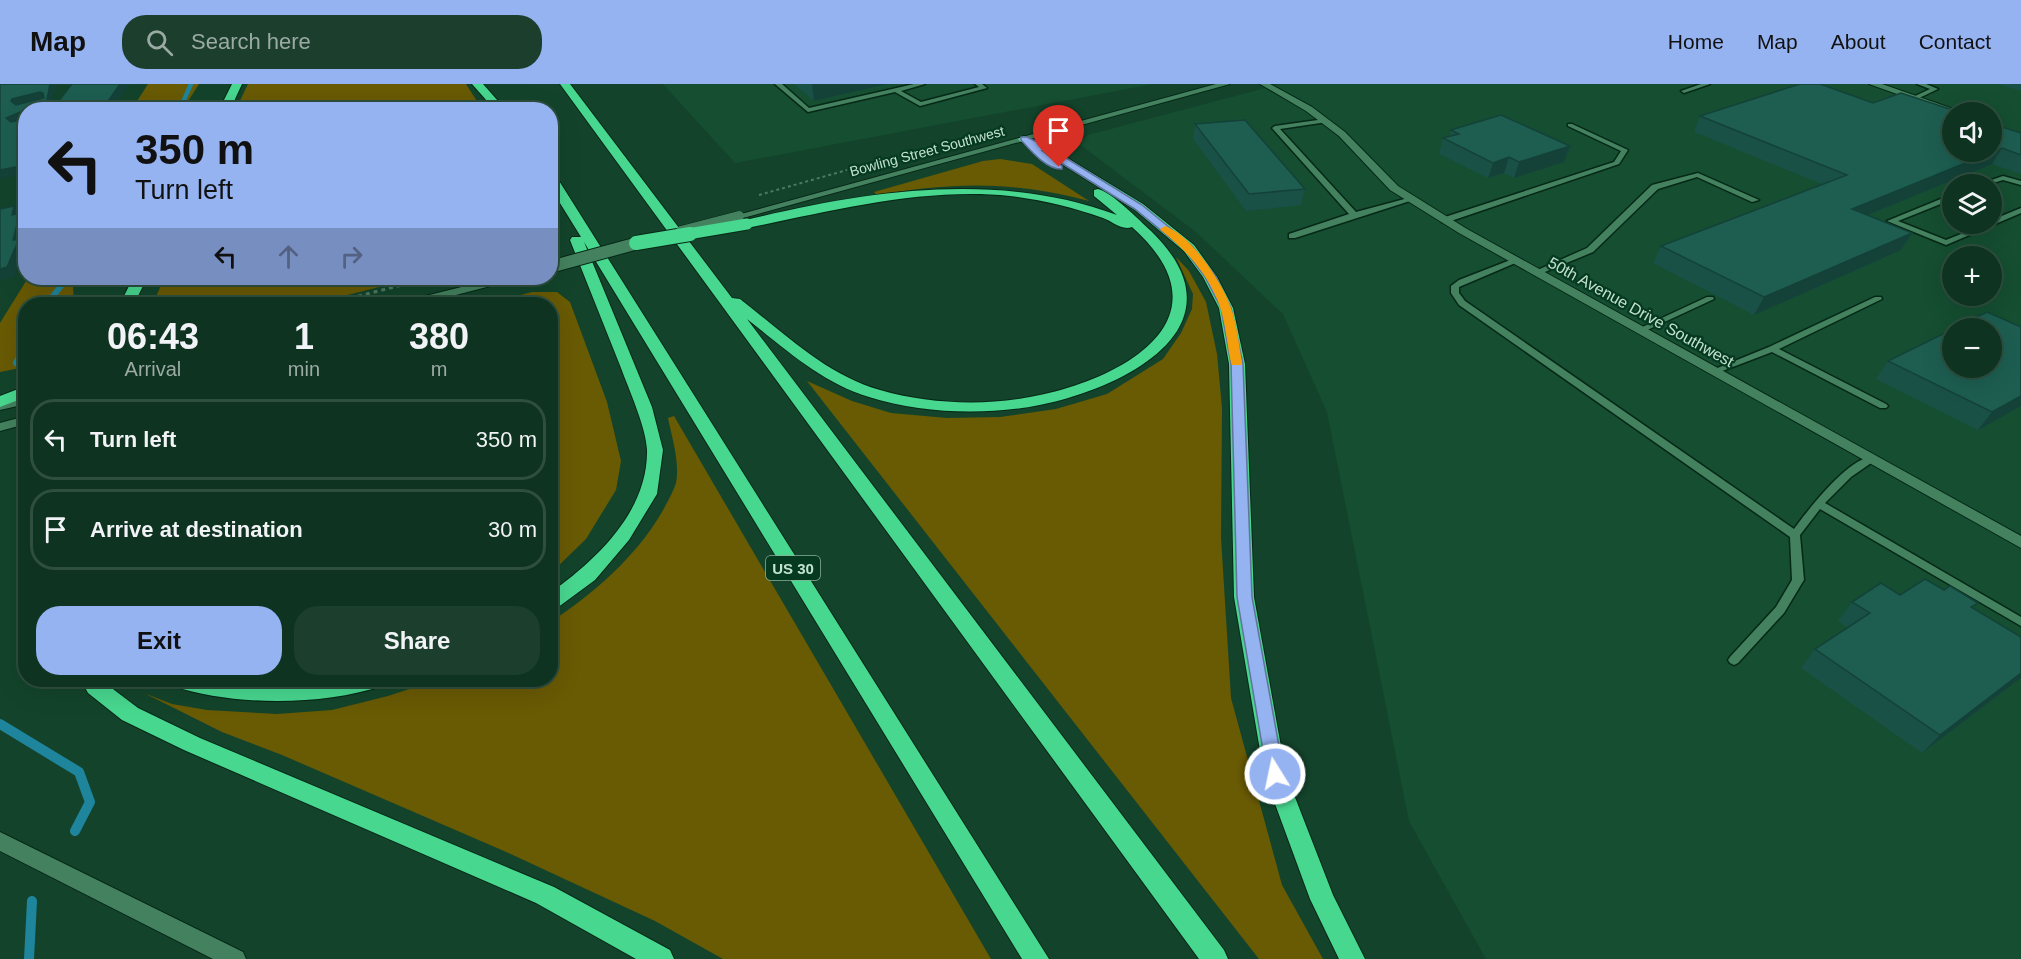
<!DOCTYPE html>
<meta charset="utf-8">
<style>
body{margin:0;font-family:Arial,sans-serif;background:#1c3f2d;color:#f1f3f6;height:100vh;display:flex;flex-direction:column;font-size:22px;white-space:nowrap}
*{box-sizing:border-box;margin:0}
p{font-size:20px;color:#9baaa5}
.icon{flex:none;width:33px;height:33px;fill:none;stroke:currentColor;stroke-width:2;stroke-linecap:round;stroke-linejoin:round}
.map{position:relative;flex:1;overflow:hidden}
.details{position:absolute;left:18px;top:213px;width:540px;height:390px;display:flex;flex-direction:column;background:#0e3320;border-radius:24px;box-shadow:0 6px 24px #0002,0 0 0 2px #2e4e3e}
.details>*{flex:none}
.banner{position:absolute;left:18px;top:18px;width:540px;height:183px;border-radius:24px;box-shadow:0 6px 24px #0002,0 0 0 2px #2e4e3e;background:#95b2f1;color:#111;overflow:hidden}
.tools{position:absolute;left:1942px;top:18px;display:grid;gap:12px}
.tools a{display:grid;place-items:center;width:60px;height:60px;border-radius:50%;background:#0e3320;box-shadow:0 6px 24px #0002,0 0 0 2px #2e4e3e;font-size:30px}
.pin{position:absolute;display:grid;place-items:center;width:51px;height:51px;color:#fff;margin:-62px -26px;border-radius:50% 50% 50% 0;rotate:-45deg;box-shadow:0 0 6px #0007}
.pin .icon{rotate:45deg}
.me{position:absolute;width:66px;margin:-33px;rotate:350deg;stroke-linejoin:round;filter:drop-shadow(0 0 4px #0008)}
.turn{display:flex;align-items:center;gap:21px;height:126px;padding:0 18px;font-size:27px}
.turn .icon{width:78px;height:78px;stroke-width:2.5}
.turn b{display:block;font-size:42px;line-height:51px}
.lanes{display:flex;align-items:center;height:57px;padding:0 18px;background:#0003;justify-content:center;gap:30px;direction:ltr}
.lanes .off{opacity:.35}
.eta{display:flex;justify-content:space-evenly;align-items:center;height:102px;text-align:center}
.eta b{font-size:36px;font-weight:600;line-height:42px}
.action{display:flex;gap:12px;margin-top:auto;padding:12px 18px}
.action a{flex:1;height:69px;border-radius:24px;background:#95b2f1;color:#111;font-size:24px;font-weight:600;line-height:69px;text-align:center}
.action a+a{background:#1c3f2d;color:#f1f3f6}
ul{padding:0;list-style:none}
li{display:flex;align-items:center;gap:18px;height:81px;margin:0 12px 9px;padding:0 6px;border:3px solid #2e4e3e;border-radius:24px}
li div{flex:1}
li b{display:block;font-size:22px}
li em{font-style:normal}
header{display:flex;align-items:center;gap:36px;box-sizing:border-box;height:84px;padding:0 30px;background:#95b2f1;color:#111}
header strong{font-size:28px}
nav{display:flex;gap:33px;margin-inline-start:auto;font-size:21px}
.search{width:420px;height:54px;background:#1c3f2d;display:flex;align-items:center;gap:15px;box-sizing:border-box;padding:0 21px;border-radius:24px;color:#9baaa5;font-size:22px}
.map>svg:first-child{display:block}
.built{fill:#154e31;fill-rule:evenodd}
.green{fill:#695a04}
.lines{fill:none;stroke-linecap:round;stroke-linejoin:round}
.stream-far2{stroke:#1e859c;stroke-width:4.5}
.stream-far1{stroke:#1e859c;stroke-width:6}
.stream{stroke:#1e859c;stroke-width:10}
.service-casing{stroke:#062817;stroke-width:3}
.minor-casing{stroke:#062817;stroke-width:2}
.tertiary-casing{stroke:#062817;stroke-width:2}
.secondary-casing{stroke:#062817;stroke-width:2}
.motorway-casing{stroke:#062817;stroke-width:2}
.path-far1{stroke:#4e7a62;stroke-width:2;stroke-dasharray:3 3;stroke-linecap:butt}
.path{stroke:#4e7a62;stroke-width:3;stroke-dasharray:4 4;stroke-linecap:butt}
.service{fill:#44825f;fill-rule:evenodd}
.minor{fill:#44825f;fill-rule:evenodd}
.tertiary{fill:#44825f;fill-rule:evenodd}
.secondary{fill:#44825f;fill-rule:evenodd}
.motorway{fill:#48d78f;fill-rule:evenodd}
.secondary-bridge-far1-casing{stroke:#062817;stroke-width:11;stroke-linecap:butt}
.secondary-bridge-casing{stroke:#062817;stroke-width:14;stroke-linecap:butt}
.motorway-bridge-far1-casing{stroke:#062817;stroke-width:13;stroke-linecap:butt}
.motorway-bridge-casing{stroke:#062817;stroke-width:16;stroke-linecap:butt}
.secondary-bridge-far1{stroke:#44825f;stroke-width:10}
.secondary-bridge{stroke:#44825f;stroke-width:12}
.motorway-bridge-far1{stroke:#48d78f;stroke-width:11}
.motorway-bridge{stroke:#48d78f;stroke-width:14}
.wall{fill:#195146}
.shaded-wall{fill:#144239}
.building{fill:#1d5e51;stroke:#144239;stroke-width:1.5;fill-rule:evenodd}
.route{fill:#95b2f1;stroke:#61749d;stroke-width:1.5}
.slow{fill:#f59e0b}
.labels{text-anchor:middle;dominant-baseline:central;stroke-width:4.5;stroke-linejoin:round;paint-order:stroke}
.far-street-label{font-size:14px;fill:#c2e2cd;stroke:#053a21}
.shield{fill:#053a21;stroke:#89b099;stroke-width:1.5}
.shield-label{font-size:15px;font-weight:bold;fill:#c2e2cd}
.street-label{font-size:16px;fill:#c2e2cd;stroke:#053a21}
</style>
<header>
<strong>Map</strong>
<div class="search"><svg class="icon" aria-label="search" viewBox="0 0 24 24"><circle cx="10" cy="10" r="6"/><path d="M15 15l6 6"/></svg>Search here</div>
<nav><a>Home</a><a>Map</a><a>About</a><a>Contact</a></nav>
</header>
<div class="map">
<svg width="2021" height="875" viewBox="0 0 2021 875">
<rect width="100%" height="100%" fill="#13442b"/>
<g class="built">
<path d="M663,0H1153L735,79Z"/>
<path d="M1280,0H2021V875H1486L1409,737L1327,328L1283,230L1196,148L1078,59L1088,51ZM1953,28H1992V68H1953ZM1953,100H1992V140H1953ZM1953,172H1992V212H1953ZM1953,244H1992V284H1953Z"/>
</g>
<g class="green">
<path d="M148,0H199L183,25H132Z"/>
<path d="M248,0H466L482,25H236Z"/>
<path d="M1000,75L1032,80L1089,117C1012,97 955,98 877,111L874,108L983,77Z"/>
<path d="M1176,173L1189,187L1206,218L1217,270L1222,324L1221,454L1231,614L1282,801L1323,875H1259L807,297L852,317L891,329L947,334L1000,333L1056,325L1107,310L1163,275L1181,249L1192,225L1193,210Z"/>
<path d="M28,194H78L73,201L74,220H26L25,283L0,288V239Z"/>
<path d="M164,194H415L312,220H153Z"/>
<path d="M532,208H557L570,218L607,318L621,377L616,406L586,455L551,489L550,220H486Z"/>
<path d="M674,332L991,875H723L655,837L504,767L282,671L222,648L144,609L172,620L207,626L277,630L332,626L388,612L437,596H550L551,538C595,508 635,474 662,428C667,419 673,408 676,399C680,378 672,354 668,334Z"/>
</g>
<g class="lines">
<path class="stream-far2" d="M173,26L183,18L191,0"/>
<g class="stream-far1">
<path d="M47,220L67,194"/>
<path d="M16,279L26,260"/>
</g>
<g class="stream">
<path d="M0,640L79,688L90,718L75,747"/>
<path d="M29,875L32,817"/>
</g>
<g class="service-casing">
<g id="service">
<path d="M775,0H782L809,24L914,0H925L901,7L921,18L979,3L975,0H982L987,4L920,22L895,8L808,28Z"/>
<path d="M1701,0H1710L1684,9L1681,7Z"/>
<path d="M1917,0H1926L1938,5L1915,16L1912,14L1913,13L1930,5Z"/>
<path d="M1325,35L1328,37L1327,38L1280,45L1356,128L1412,113L1416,115L1295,154H1289V150L1349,130L1272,44L1275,42Z"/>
<path d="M1568,40H1572L1628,66L1619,80L1448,138H1442V134L1614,78L1621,67L1568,42Z"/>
<path d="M1698,89L1759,116L1752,118L1697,93L1658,105L1593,168L1540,190H1534L1533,188L1587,164L1652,101Z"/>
<path d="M2003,92L2021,97V101L2003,96L1990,100H1980Z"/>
<path d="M1953,110V115L1898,137L1946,156L1986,140H1992V136L2021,124V129L1946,161L1887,137Z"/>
<path d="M1513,175H1519L1520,177L1459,203V209L1465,217L1794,445C1807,427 1851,370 1874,373L1876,375L1874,377L1851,393L1825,419L2021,533V542L1820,425L1800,451L1804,496L1802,499L1784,529L1738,579L1734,581L1730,579L1728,576L1730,573L1776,523L1792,496L1790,453L1459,221L1451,209V202L1459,196Z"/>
<path d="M1707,213H1713L1714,215L1643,248L1640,249L1636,246Z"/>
<path d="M1875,213H1881L1882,215L1779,265L1886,320L1888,322L1886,324H1880L1772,268L1717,289H1711L1710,287L1769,263Z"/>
</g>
</g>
<g class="minor-casing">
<g id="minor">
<path d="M1260,0H1270L1312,23L1345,48L1398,102L1467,145L2021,452V464L1459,149L1390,106L1339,52L1306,27Z"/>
<path d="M1869,0H1882L1962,28L1953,30Z"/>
</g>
</g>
<g class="tertiary-casing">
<path id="tertiary" d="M0,748L243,868L246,875H213L0,767Z"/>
</g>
<g class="secondary-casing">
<g id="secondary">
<path d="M1216,0H1230L743,134L734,132Z"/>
<path d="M498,194H516L514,196L421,220H403L405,217Z"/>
<path d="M26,312V320L0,326V318Z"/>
<path d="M26,332V340L0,347V339Z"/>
</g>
</g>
<g class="motorway-casing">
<g id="motorway">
<path d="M232,0H242L230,26H219Z"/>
<path d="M472,0H483L506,26H495Z"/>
<path d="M560,0H570L732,214L740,215C783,248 826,291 880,306C925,319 978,322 1024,314C1113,300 1238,238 1132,143C1122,147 1112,137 1103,134C1072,123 1042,116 1010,112C923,103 832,127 747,144L741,140L742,137C864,107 997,86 1117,131L1094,112V106L1098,105C1113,109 1139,136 1151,147C1255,248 1108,312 1022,324C972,331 917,328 869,313C822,299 784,264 747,235L1224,866L1228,875H1199Z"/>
<path d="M1024,52L1054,66L1143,120L1194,161L1217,193L1233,224L1245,280L1254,513L1286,690L1333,811L1365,875H1339L1310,815L1264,690L1234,513L1229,280L1219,224L1203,193L1184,167L1135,126L1046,70L1020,57L1018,55Z"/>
<path d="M550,89L556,92L1049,875H1022L584,158L652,323L663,366L657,410L629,456L595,496L557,524L550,526V509C596,476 648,428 647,366C646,343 629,306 621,284C604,241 587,199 570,156L572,153H581L550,103Z"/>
<path d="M133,194H147L134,220H120Z"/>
<path d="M26,302V313L0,323V312Z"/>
<path d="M81,596H101L138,624L200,654L554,803L670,866L674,875H636L536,819L184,666L122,636L88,609Z"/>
<path d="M170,596C200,593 231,599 261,600C302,600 345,591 385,596L382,602C321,622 233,622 173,602Z"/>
</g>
</g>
<g class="path-far1">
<path d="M759,111L847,86"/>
<path d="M23,139L25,128"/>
</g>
<path class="path" d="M327,220L430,194"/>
<use href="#service" class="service"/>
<use href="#minor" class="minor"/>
<use href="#tertiary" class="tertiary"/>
<use href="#secondary" class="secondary"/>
<use href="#motorway" class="motorway"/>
<g class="secondary-bridge-far1-casing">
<path id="secondary-bridge-far1" d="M681,147L739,132"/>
</g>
<g class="secondary-bridge-casing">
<path id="secondary-bridge" d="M550,183L649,156"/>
</g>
<g class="motorway-bridge-far1-casing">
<path id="motorway-bridge-far1" d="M682,151L747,140"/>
</g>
<g class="motorway-bridge-casing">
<path id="motorway-bridge" d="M636,159L690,150"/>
</g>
<use href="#secondary-bridge-far1" class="secondary-bridge-far1"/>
<use href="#secondary-bridge" class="secondary-bridge"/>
<use href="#motorway-bridge-far1" class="motorway-bridge-far1"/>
<use href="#motorway-bridge" class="motorway-bridge"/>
</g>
<g class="wall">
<path d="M794,0H887L814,17Z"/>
<path d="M1998,0H2021V7Z"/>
<path d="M1873,19L2021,49V90L1992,80L1868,131L1912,149L1901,166L1754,231L1653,179L1661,162L1822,100L1694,48L1700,32Z"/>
<path d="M1195,40L1305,105L1301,121L1246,127L1193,55Z"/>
<path d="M1451,46L1570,62L1564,78L1514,94L1504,89L1488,94L1439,70L1443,54L1450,53Z"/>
<path d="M2021,243V322L1978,346L1876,295L1888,277Z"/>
<path d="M1900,511L1973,524L2021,594L1922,669L1801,584L1815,565L1848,544L1838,537L1852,518Z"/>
</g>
<g class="shaded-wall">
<path d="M50,0H56L51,26H45Z"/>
<path d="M120,0H130L112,26H102Z"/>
<path d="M812,0H887L814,17Z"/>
<path d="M40,8L44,16L17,23L11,17L12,15Z"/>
<path d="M20,28L25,36L11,43L6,34Z"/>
<path d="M1570,62L1564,78L1514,94L1519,78Z"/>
<path d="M2002,64L1992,80L1843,141L1852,125Z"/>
<path d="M1509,73L1504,89L1488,94L1493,79Z"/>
<path d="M26,81V90L0,95V86Z"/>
<path d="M14,122L20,131V129L26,137V142L21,159L25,165L14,193L0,196V185L13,156L12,131Z"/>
<path d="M1912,149L1901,166L1754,231L1764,213Z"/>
<path d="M2021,312V322L1978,346L1992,328Z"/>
<path d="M2021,589V594L1922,669L1940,651Z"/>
</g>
<g class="building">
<path d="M0,0H50L45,26H26V81L0,86ZM40,8L43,9L44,14L16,21L11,17L12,15ZM20,28L23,30L21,36L11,38L6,34Z"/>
<path d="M72,0H120L102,26H52Z"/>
<path d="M1800,0H1820L1873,19L1901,9L1959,28H1953V68H1992V40L2021,49V71L2002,64L1852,125L1912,149L1764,213L1661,162L1847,91L1700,32Z"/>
<path d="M1501,31L1570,62L1519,78L1509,73L1493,79L1443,54L1459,50L1451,46Z"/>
<path d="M1245,36L1305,105L1249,110L1195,40Z"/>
<path d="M14,122L12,131L20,129L13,156L19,155L7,183L0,185V125Z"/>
<path d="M1987,228L2021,243V312L1992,328L1888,277L1953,245V284H1992V244H1953Z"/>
<path d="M1925,495L1944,506L1950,502L1978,519L1971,523L2021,553V589L1940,651L1815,565L1870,529L1852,518L1881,499L1900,511Z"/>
</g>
<path class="route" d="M1021,53H1027L1053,66L1142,121L1192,162L1216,193L1231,224L1243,280L1252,513L1284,690L1281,695L1275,697L1269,695L1267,690L1237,513L1231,280L1221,224L1205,193L1185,166L1135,125L1047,70L1041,66L1062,82V85C1047,86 1031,67 1021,56Z"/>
<path class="slow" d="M1165,142C1191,151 1222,198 1231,224C1237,241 1239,261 1242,279L1241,281H1232L1231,279C1227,261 1226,241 1220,223C1210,192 1187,167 1162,147L1160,145Z"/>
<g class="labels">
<g class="far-street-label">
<text transform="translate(927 67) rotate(-15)">Bowling Street Southwest</text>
</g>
<rect class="shield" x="766" y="472" width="54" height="24" rx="4.5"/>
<g class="shield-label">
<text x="793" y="484">US 30</text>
</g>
<g class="street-label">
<text transform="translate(1641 228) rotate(29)">50th Avenue Drive Southwest</text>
</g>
</g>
</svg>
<div class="tools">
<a><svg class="icon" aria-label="sound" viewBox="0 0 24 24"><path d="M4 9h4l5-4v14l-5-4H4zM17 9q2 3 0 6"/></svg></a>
<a><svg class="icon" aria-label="layers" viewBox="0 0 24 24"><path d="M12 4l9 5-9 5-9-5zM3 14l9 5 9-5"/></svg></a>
<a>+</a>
<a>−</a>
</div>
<div class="pin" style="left:1059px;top:83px;background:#d93025"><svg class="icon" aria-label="arrive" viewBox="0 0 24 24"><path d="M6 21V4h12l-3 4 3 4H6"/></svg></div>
<svg class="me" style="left:1275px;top:690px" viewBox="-20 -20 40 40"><circle r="17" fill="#95b2f1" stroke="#fff" stroke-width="3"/><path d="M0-11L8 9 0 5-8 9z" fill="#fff"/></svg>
<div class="banner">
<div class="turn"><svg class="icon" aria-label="left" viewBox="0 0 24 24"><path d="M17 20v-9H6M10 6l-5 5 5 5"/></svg><div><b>350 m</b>Turn left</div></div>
<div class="lanes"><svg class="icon" aria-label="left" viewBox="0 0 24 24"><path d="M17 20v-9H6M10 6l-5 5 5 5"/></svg><svg class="icon off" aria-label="ahead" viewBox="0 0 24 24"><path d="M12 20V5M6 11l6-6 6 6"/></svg><svg class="icon off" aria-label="right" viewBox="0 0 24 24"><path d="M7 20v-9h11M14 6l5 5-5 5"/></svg></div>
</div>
<section class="details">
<div class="eta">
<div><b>06:43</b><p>Arrival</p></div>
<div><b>1</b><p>min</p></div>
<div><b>380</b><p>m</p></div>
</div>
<ul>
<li><svg class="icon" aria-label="left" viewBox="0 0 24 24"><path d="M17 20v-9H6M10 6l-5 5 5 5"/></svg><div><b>Turn left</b></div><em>350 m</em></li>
<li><svg class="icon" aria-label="arrive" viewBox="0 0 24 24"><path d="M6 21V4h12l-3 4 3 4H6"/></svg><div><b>Arrive at destination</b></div><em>30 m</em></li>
</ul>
<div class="action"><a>Exit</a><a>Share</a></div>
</section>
</div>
